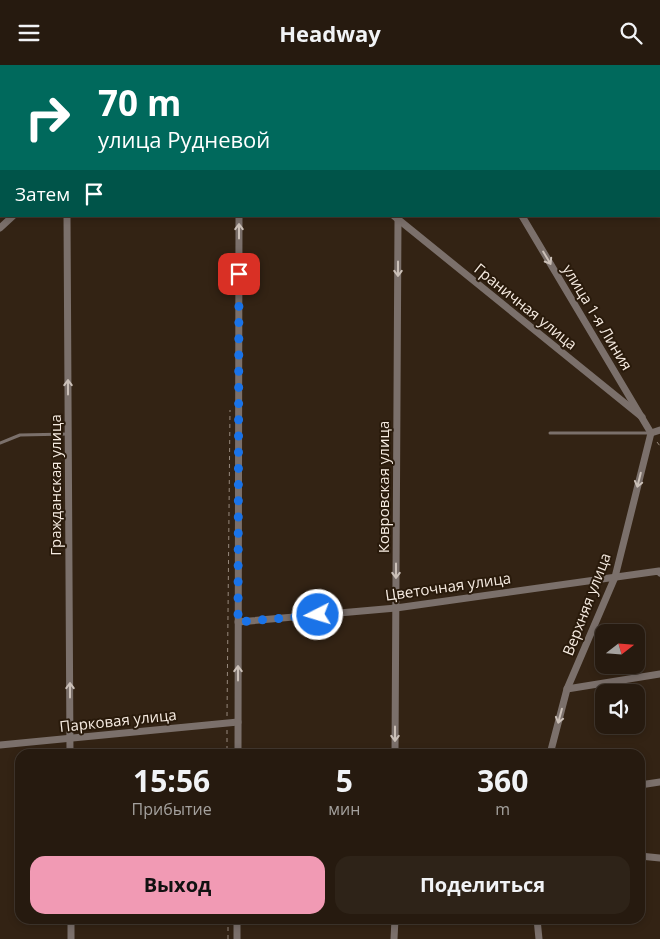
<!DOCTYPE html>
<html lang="ru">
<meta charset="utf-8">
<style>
body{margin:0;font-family:"Open Sans",sans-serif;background:#2e2318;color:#f1f3f6;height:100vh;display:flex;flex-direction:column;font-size:19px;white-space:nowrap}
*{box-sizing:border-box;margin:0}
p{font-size:16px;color:#a4a19e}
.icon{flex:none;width:28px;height:28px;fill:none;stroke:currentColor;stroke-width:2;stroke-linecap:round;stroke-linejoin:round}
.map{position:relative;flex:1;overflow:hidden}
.details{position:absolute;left:15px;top:684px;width:630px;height:175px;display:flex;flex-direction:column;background:#261a0f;border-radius:15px;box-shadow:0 2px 8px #0003,0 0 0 1px #42382f}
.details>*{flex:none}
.hud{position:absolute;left:0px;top:0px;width:660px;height:152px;box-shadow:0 2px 8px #0003,0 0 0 1px #42382f;background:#00695c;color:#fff;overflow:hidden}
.needle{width:32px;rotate:73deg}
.tools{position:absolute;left:595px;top:559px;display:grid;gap:10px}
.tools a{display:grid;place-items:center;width:50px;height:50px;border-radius:10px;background:#261a0f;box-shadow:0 2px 8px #0003,0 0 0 1px #42382f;font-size:25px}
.pin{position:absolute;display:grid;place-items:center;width:42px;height:42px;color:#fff;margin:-21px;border-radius:10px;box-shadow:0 2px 8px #0006}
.me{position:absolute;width:55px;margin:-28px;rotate:265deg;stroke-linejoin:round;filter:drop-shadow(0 0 4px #0008)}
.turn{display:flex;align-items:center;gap:18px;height:105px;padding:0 15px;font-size:22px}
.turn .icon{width:65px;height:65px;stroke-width:2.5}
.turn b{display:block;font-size:35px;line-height:42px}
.then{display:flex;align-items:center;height:48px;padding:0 15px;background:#0003;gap:10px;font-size:19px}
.eta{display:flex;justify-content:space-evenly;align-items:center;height:85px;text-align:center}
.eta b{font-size:30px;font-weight:700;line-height:35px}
.cta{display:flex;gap:10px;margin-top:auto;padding:10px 15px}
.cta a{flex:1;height:58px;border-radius:15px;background:#f19ab4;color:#111;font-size:20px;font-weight:700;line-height:58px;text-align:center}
.cta a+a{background:#2e2318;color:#f1f3f6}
header{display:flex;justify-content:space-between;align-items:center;height:65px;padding:0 15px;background:#261a0f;font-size:22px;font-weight:700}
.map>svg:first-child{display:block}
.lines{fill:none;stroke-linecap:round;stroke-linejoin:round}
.path{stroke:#96887c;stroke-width:1;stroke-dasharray:4 4;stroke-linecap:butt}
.service{stroke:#7b706b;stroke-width:3}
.minor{stroke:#7b706b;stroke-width:7}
.oneway{stroke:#cbc0b8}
.route{stroke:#1a73e8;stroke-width:9;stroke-dasharray:0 16.2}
.labels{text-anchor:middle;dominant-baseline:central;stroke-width:4;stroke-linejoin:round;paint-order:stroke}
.street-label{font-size:15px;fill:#f6ebe1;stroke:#291a0b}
</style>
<header><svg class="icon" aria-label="menu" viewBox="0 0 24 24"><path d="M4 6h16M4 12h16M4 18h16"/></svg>Headway<svg class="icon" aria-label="search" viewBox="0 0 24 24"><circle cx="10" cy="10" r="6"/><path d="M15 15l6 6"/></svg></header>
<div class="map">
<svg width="660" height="874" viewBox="0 0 660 874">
<rect width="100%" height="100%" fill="#332314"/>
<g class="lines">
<g class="path">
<path d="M657,377L660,381"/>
<path d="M227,651L230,345"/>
<path d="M227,665V689"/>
<path d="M228,854V874"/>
</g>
<g class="service">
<path d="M90,0V1"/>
<path d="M550,368H651"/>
<path d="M0,378L20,370L68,369"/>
</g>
<g class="minor">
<path d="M276,0L277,1"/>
<path d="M431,0L432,1"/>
<path d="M603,0V1"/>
<path d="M174,1L175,0"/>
<path d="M240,1V0"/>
<path d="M498,1L500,0"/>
<path d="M659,96L660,98"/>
<path d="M67,151L70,689"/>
<path d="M394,151L642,352"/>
<path d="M522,151L651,368"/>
<path d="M0,163L13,151"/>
<path d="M651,368L660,365"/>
<path d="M238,557L396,543L659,506L660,508"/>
<path d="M567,624L660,609"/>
<path d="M0,680L238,657"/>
<path d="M238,689L239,151"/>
<path d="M395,689L398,155"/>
<path d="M550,689L567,624L615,512L651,368"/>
<path d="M640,720L660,717"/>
<path d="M640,791L660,793"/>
<path d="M71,854V874"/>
<path d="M537,854L539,874"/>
<path d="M237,874V854"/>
<path d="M394,874L395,854"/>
</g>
</g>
<defs><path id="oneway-shaft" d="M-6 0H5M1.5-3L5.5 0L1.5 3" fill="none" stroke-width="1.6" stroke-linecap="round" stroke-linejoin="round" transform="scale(1.25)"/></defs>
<g class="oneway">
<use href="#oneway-shaft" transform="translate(239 166) rotate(-90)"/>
<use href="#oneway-shaft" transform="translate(547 193) rotate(59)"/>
<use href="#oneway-shaft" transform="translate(398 204) rotate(90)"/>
<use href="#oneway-shaft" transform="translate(68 322) rotate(-90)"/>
<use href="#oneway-shaft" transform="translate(639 415) rotate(104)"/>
<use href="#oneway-shaft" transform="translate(396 506) rotate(90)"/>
<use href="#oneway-shaft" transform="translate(238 608) rotate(-90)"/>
<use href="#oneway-shaft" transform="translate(70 625) rotate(-90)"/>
<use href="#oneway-shaft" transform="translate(560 651) rotate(105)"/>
<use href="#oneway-shaft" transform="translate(395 669) rotate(90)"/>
</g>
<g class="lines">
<path class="route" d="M239,209L238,557L318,550"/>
</g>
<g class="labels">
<g class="street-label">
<text transform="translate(526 241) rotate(39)">Граничная улица</text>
<text transform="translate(598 252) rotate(59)">улица 1-я Линия</text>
<text transform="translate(55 420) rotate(-90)">Гражданская улица</text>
<text transform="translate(383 422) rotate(-90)">Ковровская улица</text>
<text transform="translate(448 521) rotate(-8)">Цветочная улица</text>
<text transform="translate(586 539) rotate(-69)">Верхняя улица</text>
<text transform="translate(118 655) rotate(-6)">Парковая улица</text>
</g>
</g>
</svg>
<div class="tools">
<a><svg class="needle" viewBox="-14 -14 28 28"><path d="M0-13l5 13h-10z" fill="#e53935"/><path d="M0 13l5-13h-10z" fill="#a4a19e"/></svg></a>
<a><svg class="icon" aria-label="sound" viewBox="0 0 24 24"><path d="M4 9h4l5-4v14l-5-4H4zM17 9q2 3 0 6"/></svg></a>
</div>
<div class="pin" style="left:239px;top:209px;background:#d93025"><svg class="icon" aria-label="arrive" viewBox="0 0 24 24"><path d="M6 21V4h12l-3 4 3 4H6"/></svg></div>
<svg class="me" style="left:318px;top:550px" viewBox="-20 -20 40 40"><circle r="17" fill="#1a73e8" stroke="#fff" stroke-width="3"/><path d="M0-11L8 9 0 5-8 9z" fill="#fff"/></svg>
<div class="hud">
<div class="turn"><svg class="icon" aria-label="right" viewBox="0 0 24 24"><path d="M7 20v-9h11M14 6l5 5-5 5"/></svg><div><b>70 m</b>улица Рудневой</div></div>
<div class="then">Затем<svg class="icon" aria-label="arrive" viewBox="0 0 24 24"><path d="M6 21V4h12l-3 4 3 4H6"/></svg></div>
</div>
<section class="details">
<div class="eta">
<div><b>15:56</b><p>Прибытие</p></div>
<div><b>5</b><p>мин</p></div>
<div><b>360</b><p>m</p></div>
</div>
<div class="cta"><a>Выход</a><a>Поделиться</a></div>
</section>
</div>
